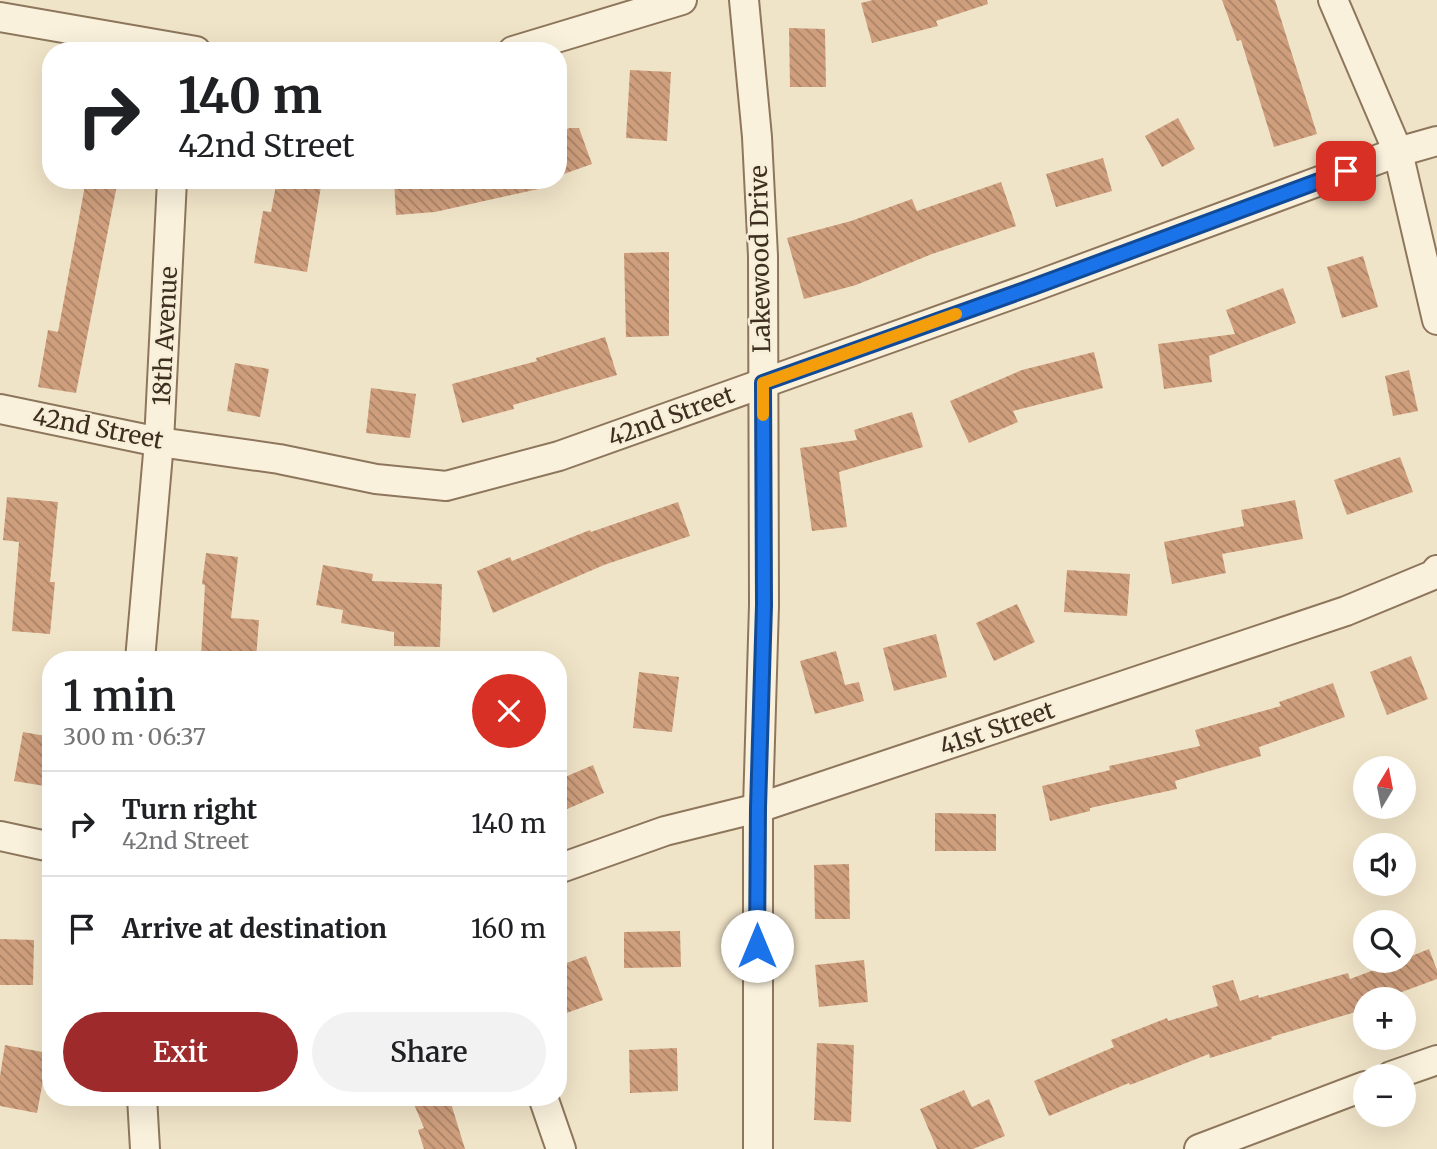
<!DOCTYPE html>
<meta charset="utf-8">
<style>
body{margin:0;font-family:Merriweather,serif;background:#f2f2f2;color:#202124;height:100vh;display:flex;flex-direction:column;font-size:26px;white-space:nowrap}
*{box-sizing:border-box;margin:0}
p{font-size:23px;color:#757577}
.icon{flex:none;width:38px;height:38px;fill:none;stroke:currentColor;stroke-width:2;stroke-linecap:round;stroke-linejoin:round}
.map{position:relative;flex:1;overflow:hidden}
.sheet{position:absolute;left:42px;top:651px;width:525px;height:455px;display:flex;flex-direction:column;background:#fff;border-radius:28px;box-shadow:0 7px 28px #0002}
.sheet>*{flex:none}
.banner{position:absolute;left:42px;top:42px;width:525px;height:147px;border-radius:28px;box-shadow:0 7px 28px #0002;background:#fff;color:#202124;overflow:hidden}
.needle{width:46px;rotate:10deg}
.controls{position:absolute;left:1353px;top:756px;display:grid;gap:14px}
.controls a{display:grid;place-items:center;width:63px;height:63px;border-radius:50%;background:#fff;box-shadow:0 7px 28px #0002;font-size:35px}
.pin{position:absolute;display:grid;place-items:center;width:60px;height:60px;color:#fff;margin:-30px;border-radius:14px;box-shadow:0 4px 10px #0006}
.me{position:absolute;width:77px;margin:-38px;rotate:0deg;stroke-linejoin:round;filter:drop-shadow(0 0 5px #0008)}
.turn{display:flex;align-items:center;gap:24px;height:147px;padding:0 21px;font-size:32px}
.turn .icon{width:91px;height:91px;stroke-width:2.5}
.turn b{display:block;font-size:49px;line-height:60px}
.round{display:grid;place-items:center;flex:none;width:74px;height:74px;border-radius:37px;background:#f2f2f2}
.summary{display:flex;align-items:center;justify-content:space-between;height:119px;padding:0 21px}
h1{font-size:42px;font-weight:600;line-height:52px}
.cta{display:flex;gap:14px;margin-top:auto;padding:14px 21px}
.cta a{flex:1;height:80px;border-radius:42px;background:#9e2a2b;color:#fff;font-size:28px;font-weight:600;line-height:80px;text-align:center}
.cta a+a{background:#f2f2f2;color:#202124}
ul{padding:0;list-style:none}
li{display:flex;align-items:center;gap:21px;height:105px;padding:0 21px;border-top:2px solid #e0e0e0}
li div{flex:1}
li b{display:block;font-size:26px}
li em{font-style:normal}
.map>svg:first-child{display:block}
.building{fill:url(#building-back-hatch)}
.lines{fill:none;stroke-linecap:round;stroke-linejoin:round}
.minor-casing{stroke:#8d765c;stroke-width:32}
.minor{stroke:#faf1dc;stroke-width:28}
.route-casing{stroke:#114b97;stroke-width:18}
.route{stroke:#1a73e8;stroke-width:12}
.slow{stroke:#f59e0b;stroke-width:12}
.labels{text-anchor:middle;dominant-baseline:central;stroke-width:5;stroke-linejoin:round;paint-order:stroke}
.street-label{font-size:24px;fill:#3d2e20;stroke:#f7eed8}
</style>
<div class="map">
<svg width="1437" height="1149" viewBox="0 0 1437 1149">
<defs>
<pattern id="building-back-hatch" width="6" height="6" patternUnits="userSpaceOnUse" patternTransform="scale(1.75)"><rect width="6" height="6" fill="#cf9f7d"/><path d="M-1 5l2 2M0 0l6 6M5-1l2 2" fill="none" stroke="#a98266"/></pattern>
</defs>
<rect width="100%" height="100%" fill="#f0e4c8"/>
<g class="building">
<path d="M873,0H987L988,4L936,21L938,26L872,43L861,3Z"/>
<path d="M1222,0H1275L1317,134L1274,147L1241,40L1237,41Z"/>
<path d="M789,28L825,29L826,87H790Z"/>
<path d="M630,70L671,72L667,141L626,138Z"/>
<path d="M1178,118L1195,149L1162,167L1145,136Z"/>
<path d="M570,128H579L592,164L558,176V132Z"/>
<path d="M1103,158L1112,191L1056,207L1046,174Z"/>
<path d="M86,180L117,185L76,393L38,387L48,330L58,332Z"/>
<path d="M277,180H322L307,272L254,263L263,211L271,212Z"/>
<path d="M394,180H537L538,189L435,212L396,215Z"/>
<path d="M1001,182L1016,226L932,254L856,285L804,299L787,238L851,221L912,199L917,211Z"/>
<path d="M669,252V336L626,337L624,253Z"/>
<path d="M1363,256L1378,307L1342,318L1327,267Z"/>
<path d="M1283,288L1296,323L1209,356L1212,382L1164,389L1158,344L1235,334L1226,310Z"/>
<path d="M605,337L617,375L513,405L514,409L462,423L452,384L537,361L536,358Z"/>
<path d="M1094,352L1103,388L1013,411L1018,422L969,443L950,401L1022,370Z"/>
<path d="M235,363L269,369L260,417L227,411Z"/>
<path d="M1409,370L1418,411L1393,416L1385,376Z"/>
<path d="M371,388L416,394L410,438L366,433Z"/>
<path d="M912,412L923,447L839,472L847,527L812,531L800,448L857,440L854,430Z"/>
<path d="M1400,457L1413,492L1347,515L1334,480Z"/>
<path d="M7,497L58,502L50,582H55L50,634L12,631L19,542L3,540Z"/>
<path d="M1295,500L1303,539L1222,554L1226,573L1172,584L1164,542L1244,526L1241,510Z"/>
<path d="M678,502L690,536L604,565L493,613L477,571L510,557L512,561L590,530L591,532Z"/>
<path d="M206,553L238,557L231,618L259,620L256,659L201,655L205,585L202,584Z"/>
<path d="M323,565L373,574L372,581L442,584L440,647L394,646V632L341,623L343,610L316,605Z"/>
<path d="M1067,570L1130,574L1127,616L1064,612Z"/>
<path d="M1017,604L1035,642L994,661L976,623Z"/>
<path d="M936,634L947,677L894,691L883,648Z"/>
<path d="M836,651L845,685L859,682L864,701L815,714L800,661Z"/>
<path d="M1411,656L1428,699L1387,715L1370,672Z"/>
<path d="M639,672L679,677L672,732L633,728Z"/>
<path d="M1333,683L1345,717L1259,747L1261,756L1175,781L1177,789L1090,808V811L1050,821L1042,786L1110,770L1109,766L1200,746L1195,730L1281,706L1279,702Z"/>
<path d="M23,732L51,737V787L14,781Z"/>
<path d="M593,765L604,793L558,813V780Z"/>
<path d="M935,813L996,814V851H935Z"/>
<path d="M849,864L850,919H815L814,865Z"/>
<path d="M680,931L681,967L624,968V932Z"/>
<path d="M0,939L34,940L33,985H0Z"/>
<path d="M1429,949L1437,970V979L1383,999H1365V1006L1358,1009L1359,1011L1271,1037L1272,1039L1210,1058L1209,1054L1130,1085L1129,1083L1049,1116L1034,1081L1114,1047L1111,1040L1167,1018L1168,1021L1218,1006L1212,986L1233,980L1240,1001L1258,995L1259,998L1348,973L1350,979L1398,961H1404V959Z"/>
<path d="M586,956L603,1000L558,1016V966Z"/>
<path d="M864,960L868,1002L819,1007L815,965Z"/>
<path d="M817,1043L854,1045L851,1122L814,1120Z"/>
<path d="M5,1045L48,1053L37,1113L0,1106V1076Z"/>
<path d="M677,1048L678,1091L630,1093L629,1050Z"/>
<path d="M964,1090L972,1107L989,1099L1005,1136L973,1149H937L920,1109Z"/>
<path d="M411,1097H449L465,1149H424L418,1130L424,1128Z"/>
</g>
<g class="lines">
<g class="minor-casing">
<g id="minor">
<path d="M744,0L757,137L763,256L764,605L758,808V1149"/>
<path d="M1333,0L1398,152L1437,320"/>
<path d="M0,17L196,51"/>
<path d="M513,51L682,0"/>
<path d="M0,409L159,442L279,459L376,479L446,486L559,456L1033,287L1398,152L1437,141"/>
<path d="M140,660L159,442L172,180"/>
<path d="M0,836L51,847"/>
<path d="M558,869L665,831L758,808L1346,611L1433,575L1437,570"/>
<path d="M1391,1076L1437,1060"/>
<path d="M142,1097L145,1149"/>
<path d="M543,1097L561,1149"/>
<path d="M1199,1149L1365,1086"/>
</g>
</g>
<use href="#minor" class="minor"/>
</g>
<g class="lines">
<g class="route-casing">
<path id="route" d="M757,946L758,808L764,605L763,383L1033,287L1346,171"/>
</g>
<use href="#route" class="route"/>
<path class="slow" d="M763,415V383L956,314"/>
</g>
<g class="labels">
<g class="street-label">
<text transform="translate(760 259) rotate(-91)">Lakewood Drive</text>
<text transform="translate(165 336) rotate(-87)">18th Avenue</text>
<text transform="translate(671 416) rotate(-20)">42nd Street</text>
<text transform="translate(98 428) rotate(11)">42nd Street</text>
<text transform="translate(997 728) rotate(-19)">41st Street</text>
</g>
</g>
</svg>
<div class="controls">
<a><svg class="needle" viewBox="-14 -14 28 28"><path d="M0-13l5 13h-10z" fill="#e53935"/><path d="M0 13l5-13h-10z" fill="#757577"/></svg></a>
<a><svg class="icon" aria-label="sound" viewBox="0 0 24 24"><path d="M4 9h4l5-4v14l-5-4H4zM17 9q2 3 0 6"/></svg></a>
<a><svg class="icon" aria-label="search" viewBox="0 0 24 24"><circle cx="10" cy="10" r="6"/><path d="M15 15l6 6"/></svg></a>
<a>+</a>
<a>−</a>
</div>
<div class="pin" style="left:1346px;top:171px;background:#d93025"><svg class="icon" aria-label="arrive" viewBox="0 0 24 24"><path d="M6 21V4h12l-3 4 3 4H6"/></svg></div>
<svg class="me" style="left:757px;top:946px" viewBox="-20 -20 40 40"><circle r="19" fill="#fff"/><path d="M0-13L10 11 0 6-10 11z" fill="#1a73e8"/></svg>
<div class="banner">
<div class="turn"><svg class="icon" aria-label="right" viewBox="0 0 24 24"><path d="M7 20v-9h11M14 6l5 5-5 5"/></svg><div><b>140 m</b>42nd Street</div></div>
</div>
<section class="sheet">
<div class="summary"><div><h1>1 min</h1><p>300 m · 06:37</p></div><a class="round" style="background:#d93025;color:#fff"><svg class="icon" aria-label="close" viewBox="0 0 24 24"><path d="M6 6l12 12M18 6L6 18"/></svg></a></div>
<ul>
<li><svg class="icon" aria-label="right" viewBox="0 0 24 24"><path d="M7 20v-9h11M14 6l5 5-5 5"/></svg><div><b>Turn right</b><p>42nd Street</p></div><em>140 m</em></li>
<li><svg class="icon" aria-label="arrive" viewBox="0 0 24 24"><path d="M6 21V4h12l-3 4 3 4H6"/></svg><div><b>Arrive at destination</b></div><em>160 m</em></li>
</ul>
<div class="cta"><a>Exit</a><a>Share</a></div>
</section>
</div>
